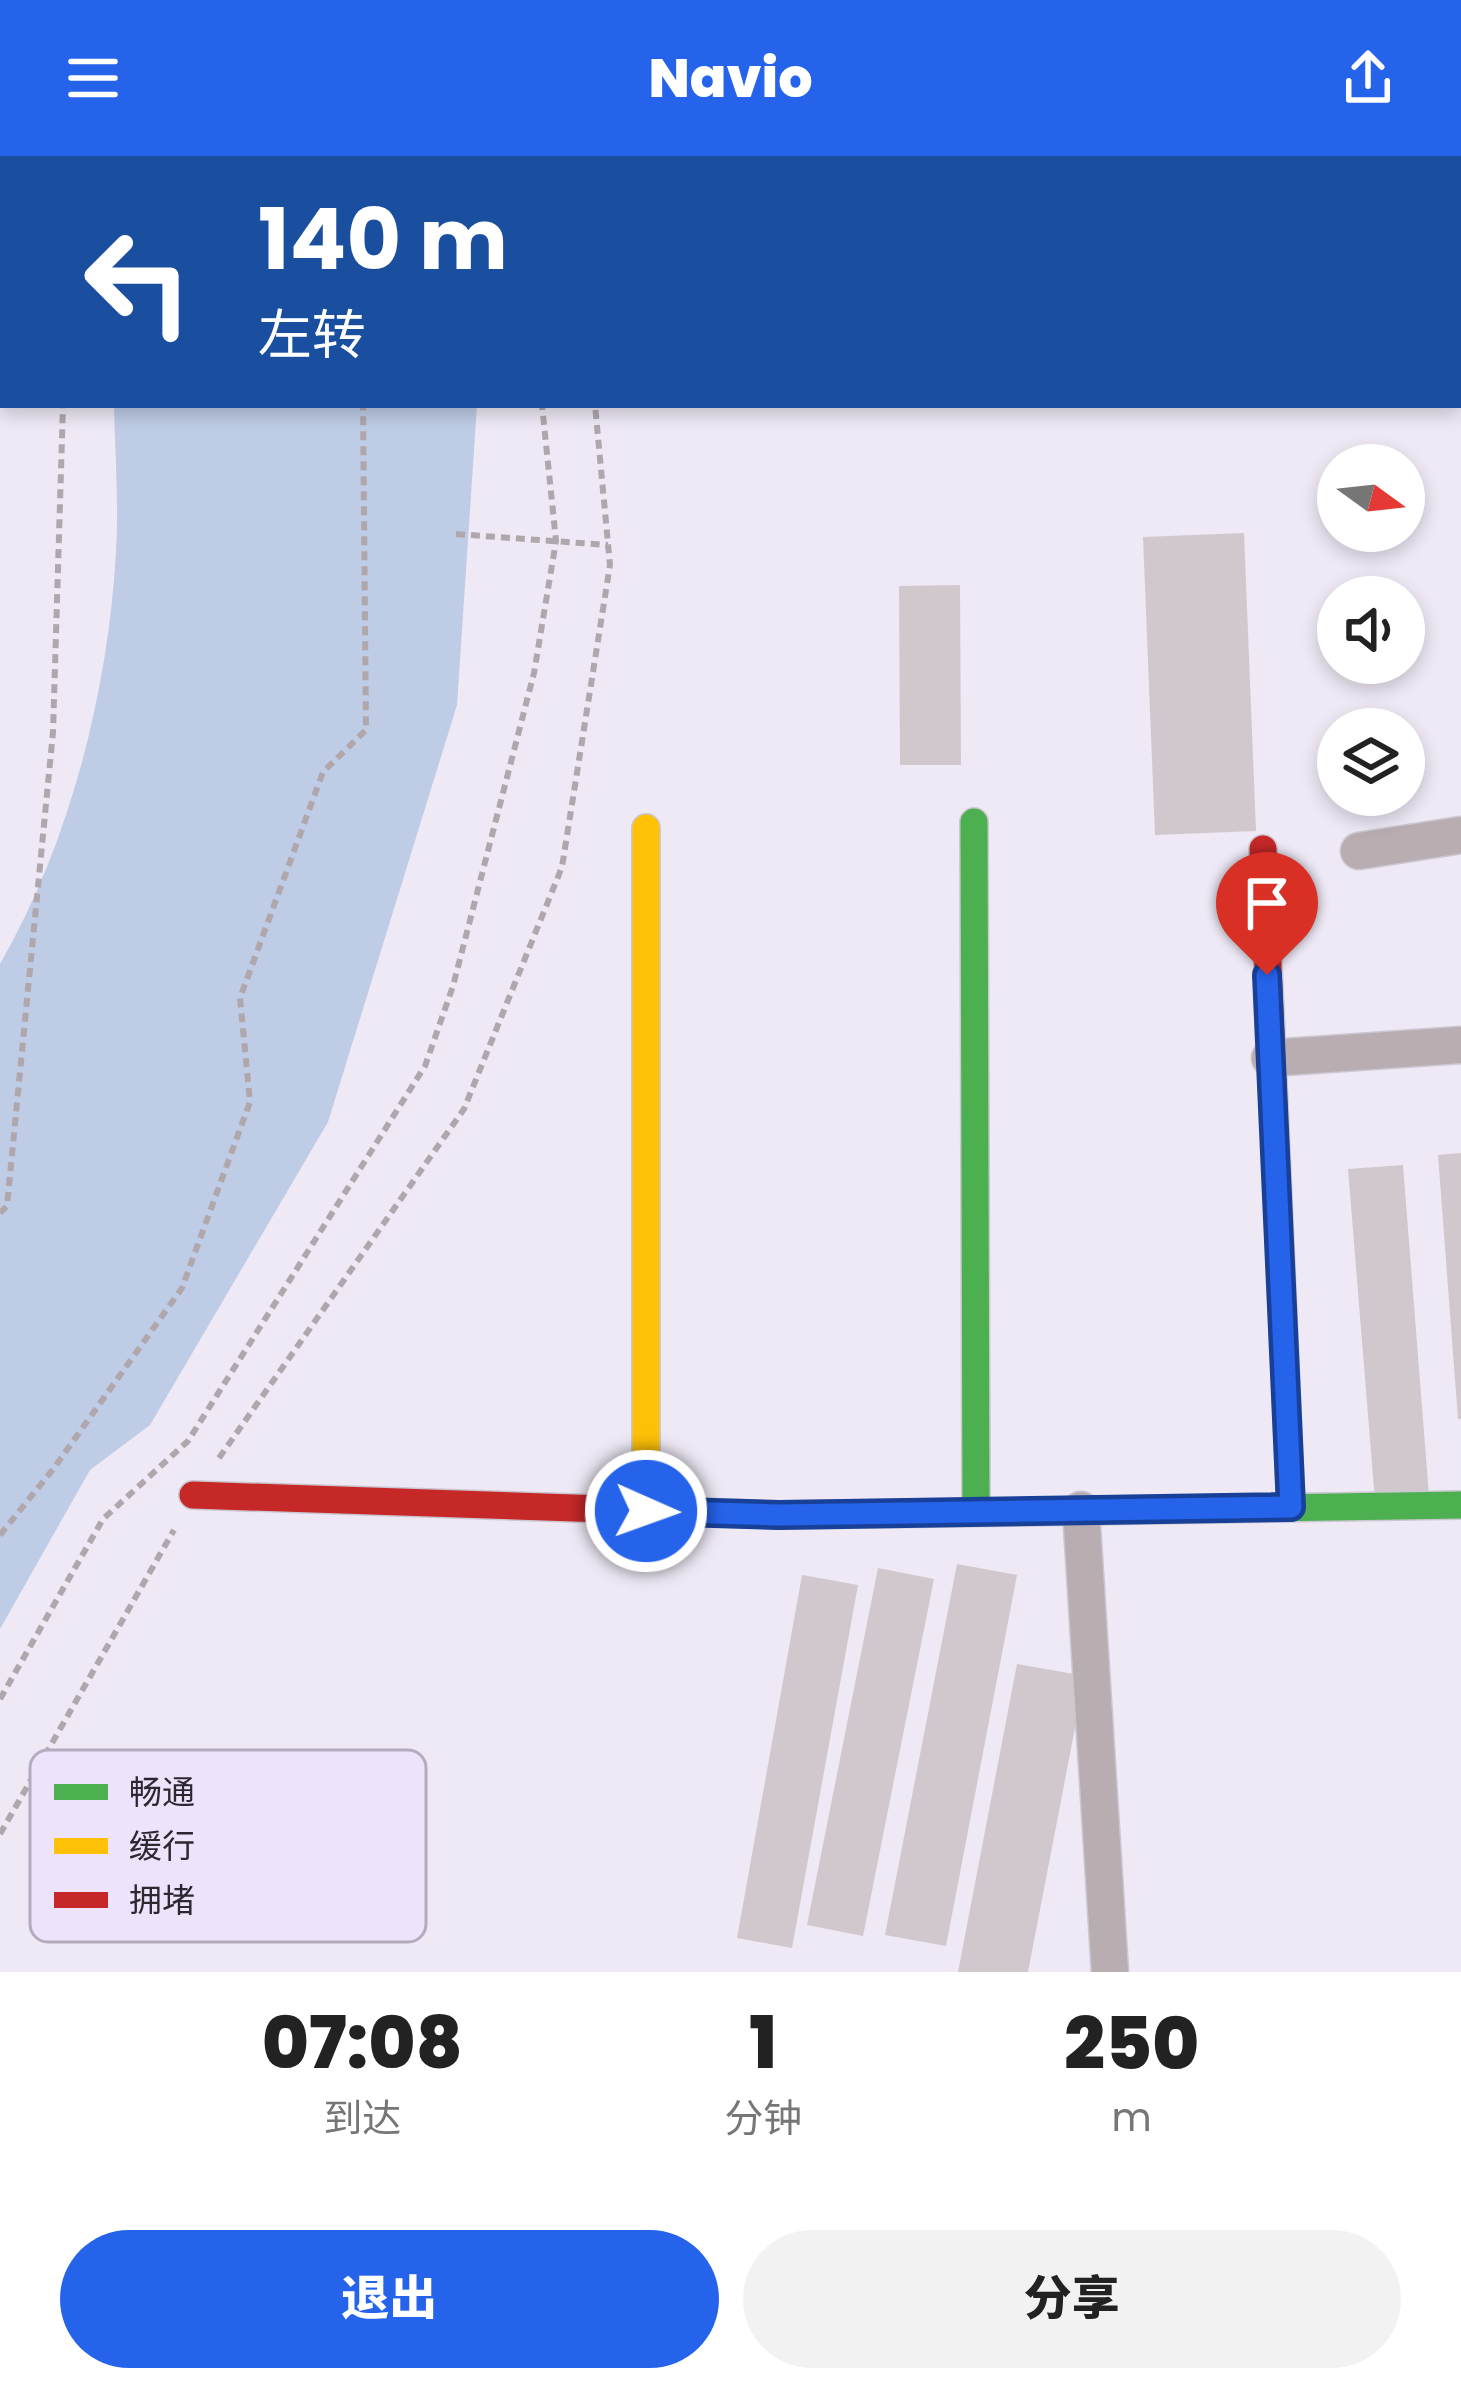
<!DOCTYPE html>
<html lang="zh">
<meta charset="utf-8">
<style>
body{margin:0;font-family:Poppins,"Noto Sans SC",sans-serif;background:#f2f2f2;color:#222;height:100vh;display:flex;flex-direction:column;font-size:45px;white-space:nowrap}
*{box-sizing:border-box;margin:0}
p{font-size:39px;color:#767676}
.icon{flex:none;width:66px;height:66px;fill:none;stroke:currentColor;stroke-width:2;stroke-linecap:round;stroke-linejoin:round}
.map{position:relative;height:1816px;overflow:hidden}
.sheet{display:flex;flex-direction:column;background:#fff;flex:1}
.sheet>*{flex:none}
.hud{position:absolute;left:0px;top:0px;width:1461px;height:252px;box-shadow:0 6px 18px #0003;background:#1a4fa0;color:#fff;overflow:hidden}
.needle{width:78px;rotate:105deg}
.fabs{position:absolute;left:1317px;top:288px;display:grid;gap:24px}
.fabs a{display:grid;place-items:center;width:108px;height:108px;border-radius:50%;background:#fff;box-shadow:0 6px 18px #0003;font-size:60px}
.pin{position:absolute;display:grid;place-items:center;width:102px;height:102px;color:#fff;margin:-123px -51px;border-radius:50% 50% 50% 0;rotate:-45deg;box-shadow:0 0 12px #0007}
.pin .icon{rotate:45deg}
.me{position:absolute;width:132px;margin:-66px;rotate:92deg;stroke-linejoin:round;filter:drop-shadow(0 0 9px #0008)}
.turn{display:flex;align-items:center;gap:42px;height:252px;padding:0 60px;font-size:54px}
.turn .icon{width:156px;height:156px;stroke-width:2.5}
.turn b{display:block;font-size:84px;line-height:102px}
.eta{display:flex;justify-content:space-evenly;align-items:center;height:204px;text-align:center}
.eta b{font-size:72px;font-weight:800;line-height:84px}
.primary-button{display:flex;gap:24px;margin-top:auto;padding:24px 60px}
.primary-button a{flex:1;height:138px;border-radius:72px;background:#2563eb;color:#fff;font-size:48px;font-weight:800;line-height:138px;text-align:center}
.primary-button a+a{background:#f2f2f2;color:#222}
header{display:flex;justify-content:space-between;align-items:center;height:156px;padding:0 60px;background:#2563eb;color:#fff;font-size:54px;font-weight:800}
.map>svg:first-child{display:block}
.water{fill:#becce5}
.building{fill:#d0c8cc}
.lines{fill:none;stroke-linecap:round;stroke-linejoin:round}
.street-casing{stroke:#cbc7d1;stroke-width:39}
.fast-casing{stroke:#cbc7d1;stroke-width:30}
.slow-casing{stroke:#cbc7d1;stroke-width:30}
.jam-casing{stroke:#cbc7d1;stroke-width:30}
.path{stroke:#b0a7ac;stroke-width:6;stroke-dasharray:9 6;stroke-linecap:butt}
.street{stroke:#b8adb1;stroke-width:36}
.fast{stroke:#4caf50;stroke-width:27}
.slow{stroke:#ffc107;stroke-width:27}
.jam{stroke:#c62828;stroke-width:27}
.route-casing{stroke:#184099;stroke-width:30}
.route{stroke:#2563eb;stroke-width:21}
.key{fill:#ede3fb;stroke:#b3abbe;stroke-width:3}
.key-label{font-size:33px;fill:#2c2831}
</style>
<header><svg class="icon" aria-label="menu" viewBox="0 0 24 24"><path d="M4 6h16M4 12h16M4 18h16"/></svg>Navio<svg class="icon" aria-label="share" viewBox="0 0 24 24"><path d="M12 15V3M7 8l5-5 5 5M5 13v7h14v-7"/></svg></header>
<div class="map">
<svg width="1461" height="1816" viewBox="0 0 1461 1816">
<rect width="100%" height="100%" fill="#eee9f5"/>
<g class="water">
<path d="M91,0H444L445,3H91Z"/>
<path d="M114,249H477L457,549L328,966L150,1269L90,1314L0,1473V808C70,686 108,536 116,396C119,348 115,298 114,249Z"/>
</g>
<g class="building">
<path d="M1244,377L1256,675L1155,679L1143,381Z"/>
<path d="M960,429L961,609H900L899,430Z"/>
<path d="M1461,997V1263H1458L1438,999Z"/>
<path d="M1403,1009L1429,1340L1375,1345L1348,1013Z"/>
<path d="M957,1408L1017,1419L946,1790L885,1779Z"/>
<path d="M878,1412L934,1423L863,1780L807,1769Z"/>
<path d="M802,1419L858,1429L792,1792L737,1782Z"/>
<path d="M1017,1508L1085,1520L1028,1816H958Z"/>
</g>
<g class="lines">
<g class="street-casing">
<g id="street">
<path d="M1359,695L1461,679"/>
<path d="M1270,902L1461,889"/>
<path d="M1081,1354L1110,1816"/>
</g>
</g>
<g class="fast-casing">
<g id="fast">
<path d="M974,666L976,1356"/>
<path d="M1012,1356L1461,1349"/>
</g>
</g>
<g class="slow-casing">
<path id="slow" d="M646,672V1355"/>
</g>
<g class="jam-casing">
<g id="jam">
<path d="M1263,693L1291,1351"/>
<path d="M193,1339L779,1359L1012,1356"/>
</g>
</g>
<g class="path">
<path d="M33,0L34,3"/>
<path d="M513,0L514,3"/>
<path d="M572,0V3"/>
<path d="M406,3V0"/>
<path d="M456,378L608,389"/>
<path d="M0,1057L7,1050L53,576L63,249"/>
<path d="M219,1302L464,953L562,711L610,409L595,249"/>
<path d="M0,1379L54,1312L182,1132L250,946L240,842L323,616L366,574L363,249"/>
<path d="M0,1543L103,1363L188,1285L425,910L453,830L534,517L556,385L542,249"/>
<path d="M0,1678L174,1374"/>
</g>
<use href="#street" class="street"/>
<use href="#fast" class="fast"/>
<use href="#slow" class="slow"/>
<use href="#jam" class="jam"/>
</g>
<g class="lines">
<g class="route-casing">
<path id="route" d="M646,1355L779,1359L1291,1351L1267,819"/>
</g>
<use href="#route" class="route"/>
</g>
<rect x="30" y="1594" width="396" height="192" rx="18" class="key"/>
<rect x="54" y="1628" width="54" height="16" fill="#4caf50"/>
<rect x="54" y="1682" width="54" height="16" fill="#ffc107"/>
<rect x="54" y="1736" width="54" height="16" fill="#c62828"/>
<g class="key-label">
<text x="129" y="1648">畅通</text>
<text x="129" y="1702">缓行</text>
<text x="129" y="1756">拥堵</text>
</g>
</svg>
<div class="fabs">
<a><svg class="needle" viewBox="-14 -14 28 28"><path d="M0-13l5 13h-10z" fill="#e53935"/><path d="M0 13l5-13h-10z" fill="#767676"/></svg></a>
<a><svg class="icon" aria-label="sound" viewBox="0 0 24 24"><path d="M4 9h4l5-4v14l-5-4H4zM17 9q2 3 0 6"/></svg></a>
<a><svg class="icon" aria-label="layers" viewBox="0 0 24 24"><path d="M12 4l9 5-9 5-9-5zM3 14l9 5 9-5"/></svg></a>
</div>
<div class="pin" style="left:1267px;top:819px;background:#d93025"><svg class="icon" aria-label="arrive" viewBox="0 0 24 24"><path d="M6 21V4h12l-3 4 3 4H6"/></svg></div>
<svg class="me" style="left:646px;top:1355px" viewBox="-20 -20 40 40"><circle r="17" fill="#2563eb" stroke="#fff" stroke-width="3"/><path d="M0-11L8 9 0 5-8 9z" fill="#fff"/></svg>
<div class="hud">
<div class="turn"><svg class="icon" aria-label="left" viewBox="0 0 24 24"><path d="M17 20v-9H6M10 6l-5 5 5 5"/></svg><div><b>140 m</b>左转</div></div>
</div>
</div>
<section class="sheet">
<div class="eta">
<div><b>07:08</b><p>到达</p></div>
<div><b>1</b><p>分钟</p></div>
<div><b>250</b><p>m</p></div>
</div>
<div class="primary-button"><a>退出</a><a>分享</a></div>
</section>
